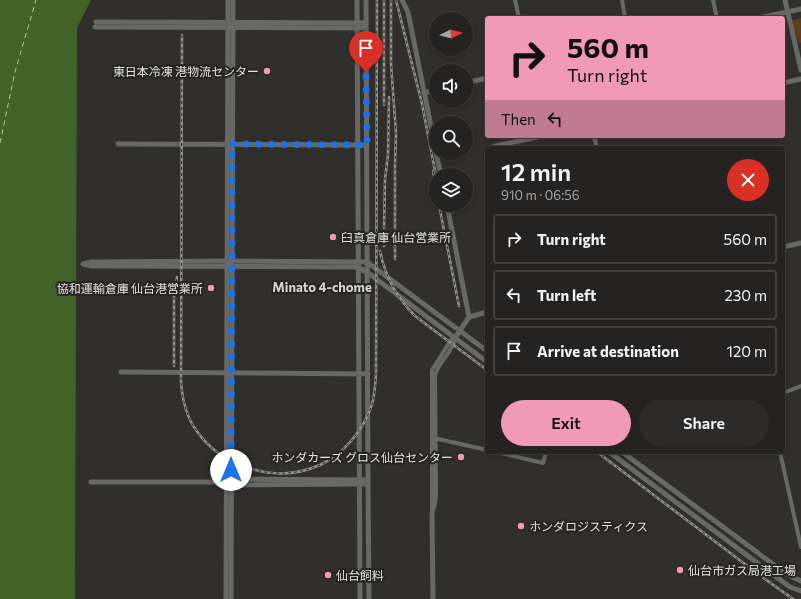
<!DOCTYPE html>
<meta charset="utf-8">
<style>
body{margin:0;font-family:Commissioner,"Noto Sans JP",sans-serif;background:#2c2b2a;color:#f1f3f6;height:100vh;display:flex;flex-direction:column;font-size:15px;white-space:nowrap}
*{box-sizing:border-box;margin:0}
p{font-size:13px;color:#a3a4a5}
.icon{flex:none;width:22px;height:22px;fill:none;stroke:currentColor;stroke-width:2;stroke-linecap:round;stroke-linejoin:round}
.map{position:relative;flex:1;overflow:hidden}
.side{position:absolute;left:485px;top:146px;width:300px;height:308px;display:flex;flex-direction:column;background:#242321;border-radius:4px;box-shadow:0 2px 6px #0003,0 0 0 1px #41403f}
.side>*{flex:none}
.hud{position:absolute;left:485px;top:16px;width:300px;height:122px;border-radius:4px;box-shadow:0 2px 6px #0003,0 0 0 1px #41403f;background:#f09ab7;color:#111;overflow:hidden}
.needle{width:26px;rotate:84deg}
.buttons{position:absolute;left:429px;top:12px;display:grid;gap:8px}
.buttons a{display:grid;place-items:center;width:44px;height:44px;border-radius:50%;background:#242321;box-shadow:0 2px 6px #0003,0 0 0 1px #41403f;font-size:20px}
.pin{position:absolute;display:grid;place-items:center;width:34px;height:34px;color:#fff;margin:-41px -17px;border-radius:50% 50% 50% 0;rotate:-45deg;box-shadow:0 0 4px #0007}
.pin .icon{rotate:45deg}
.me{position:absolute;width:44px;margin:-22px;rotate:0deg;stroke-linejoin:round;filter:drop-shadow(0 0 3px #0008)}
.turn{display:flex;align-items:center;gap:14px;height:84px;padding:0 16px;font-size:18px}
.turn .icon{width:52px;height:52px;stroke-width:2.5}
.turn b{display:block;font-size:28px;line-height:34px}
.then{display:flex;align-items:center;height:38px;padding:0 16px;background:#0003;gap:8px;font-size:15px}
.round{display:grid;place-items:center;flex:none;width:42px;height:42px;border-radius:21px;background:#2c2b2a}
.overview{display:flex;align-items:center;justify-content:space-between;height:68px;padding:0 16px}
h1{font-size:24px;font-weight:600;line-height:30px}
.primary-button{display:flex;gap:8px;margin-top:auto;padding:8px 16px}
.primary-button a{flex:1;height:46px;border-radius:24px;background:#f09ab7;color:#111;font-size:16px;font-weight:600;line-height:46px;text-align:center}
.primary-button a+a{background:#2c2b2a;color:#f1f3f6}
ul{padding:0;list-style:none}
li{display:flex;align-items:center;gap:12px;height:50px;margin:0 8px 6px;padding:0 8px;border:2px solid #41403f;border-radius:4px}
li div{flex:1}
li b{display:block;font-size:15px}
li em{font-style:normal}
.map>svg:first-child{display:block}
.green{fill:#5f3b20}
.water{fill:#416328}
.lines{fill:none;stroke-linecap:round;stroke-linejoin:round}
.ferry{stroke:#a2d681;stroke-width:1;stroke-dasharray:5 4;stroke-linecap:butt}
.minor{stroke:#686867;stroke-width:4}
.tertiary{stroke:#686867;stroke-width:5}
.rail-casing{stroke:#949390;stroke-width:2.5}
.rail{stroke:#262522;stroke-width:1;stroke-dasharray:3;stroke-linecap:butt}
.route{stroke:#1a73e8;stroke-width:7;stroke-dasharray:0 12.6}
.poi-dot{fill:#f09ab7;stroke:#262522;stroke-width:1.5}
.labels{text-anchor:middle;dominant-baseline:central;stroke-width:4;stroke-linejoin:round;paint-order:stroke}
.poi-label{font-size:12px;fill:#e3e2e0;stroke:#262522;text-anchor:start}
.neighbourhood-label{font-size:13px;font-weight:bold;fill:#d5d4cf;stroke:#262522}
</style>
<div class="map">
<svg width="801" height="599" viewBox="0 0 801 599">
<rect width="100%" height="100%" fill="#302f2c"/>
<path class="green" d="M801,18V43L798,42L797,39L792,20Z"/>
<path class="water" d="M0,0H91L77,28L75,599H0Z"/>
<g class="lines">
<path class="ferry" d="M0,143L15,72L36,0"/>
<g class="minor">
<path d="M515,0L519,18"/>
<path d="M622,0L625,18"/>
<path d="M713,0L717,18"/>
<path d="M594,136L597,148"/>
<path d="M783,393L801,386"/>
<path d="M434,438L487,450"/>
<path d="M496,452L543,463L546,452"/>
<path d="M780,452L801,547"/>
<path d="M433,510L435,504L436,494L435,376C438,361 453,353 455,338"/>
<path d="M432,512V370L451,340L455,338"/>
</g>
<g class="tertiary">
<path d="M357,0L360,599"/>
<path d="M402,0L408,12L436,151"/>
<path d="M785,0L801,70"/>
<path d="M759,18L801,9"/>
<path d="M96,22L366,23"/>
<path d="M95,27L366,28"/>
<path d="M466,83L487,78"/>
<path d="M783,83L801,79"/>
<path d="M424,93L436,90"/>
<path d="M118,144L367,145"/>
<path d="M495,146L542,136"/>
<path d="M436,153L441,175"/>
<path d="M447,205L469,317"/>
<path d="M783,247L801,243"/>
<path d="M83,264L92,266L358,267L371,275L487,362"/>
<path d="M84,264L91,262L232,261L367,262L487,351"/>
<path d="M455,338L469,317L487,312"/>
<path d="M121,372L368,374"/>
<path d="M609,452L760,565L790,587L801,591"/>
<path d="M622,452L742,541L786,574L801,581"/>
<path d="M228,479L368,480"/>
<path d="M91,482H222L226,485L368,484L366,0"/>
<path d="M368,484L369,599"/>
<path d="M432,512L433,599"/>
<path d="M226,599L228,0"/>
<path d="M231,599L233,0"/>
</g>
<g class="rail-casing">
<g id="rail">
<path d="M391,0V64L396,133L395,165V259"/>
<path d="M396,0L422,104L436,176"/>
<path d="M182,35L181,381C182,398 186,416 196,430C223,469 277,484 320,465C343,454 361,433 370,410C375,399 375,386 376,374L377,0"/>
<path d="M384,105V0"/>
<path d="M433,171L436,187"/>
<path d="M439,205L459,306"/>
<path d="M384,228L385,179L388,155L389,97"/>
<path d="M384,246V242"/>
<path d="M380,251C385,276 397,298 415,316L487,370"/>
<path d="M174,366V294L177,277"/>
<path d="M597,452L758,574L793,599"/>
</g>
</g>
<use href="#rail" class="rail"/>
</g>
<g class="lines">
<path class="route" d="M231,470L232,266V144L367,145L366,72"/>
</g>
<g class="poi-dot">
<circle cx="267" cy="71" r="4"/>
<circle cx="333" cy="237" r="4"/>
<circle cx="211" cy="288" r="4"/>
<circle cx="461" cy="457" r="4"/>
<circle cx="521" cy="526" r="4"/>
<circle cx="680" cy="570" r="4"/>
<circle cx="328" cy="575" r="4"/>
</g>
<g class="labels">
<g class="poi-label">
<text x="259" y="71" text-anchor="end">東日本冷凍 港物流センター</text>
<text x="341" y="237">臼真倉庫 仙台営業所</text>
<text x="203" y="288" text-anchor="end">協和運輸倉庫 仙台港営業所</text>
<text x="453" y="457" text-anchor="end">ホンダカーズ グロス仙台センター</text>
<text x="529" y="526">ホンダロジスティクス</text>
<text x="688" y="570">仙台市ガス局港工場</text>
<text x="336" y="575">仙台飼料</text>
</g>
<g class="neighbourhood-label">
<text x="322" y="287">Minato 4-chome</text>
</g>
</g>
</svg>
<div class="buttons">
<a><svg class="needle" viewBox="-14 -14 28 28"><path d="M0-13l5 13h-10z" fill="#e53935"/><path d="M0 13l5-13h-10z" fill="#a3a4a5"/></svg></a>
<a><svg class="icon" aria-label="sound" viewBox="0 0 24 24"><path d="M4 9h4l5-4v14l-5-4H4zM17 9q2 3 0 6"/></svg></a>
<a><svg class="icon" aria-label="search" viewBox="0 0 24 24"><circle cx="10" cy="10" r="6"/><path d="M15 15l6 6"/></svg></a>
<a><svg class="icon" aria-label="layers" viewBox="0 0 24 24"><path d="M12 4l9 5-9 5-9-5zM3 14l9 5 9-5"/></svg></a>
</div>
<div class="pin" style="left:366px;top:72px;background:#d93025"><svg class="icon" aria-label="arrive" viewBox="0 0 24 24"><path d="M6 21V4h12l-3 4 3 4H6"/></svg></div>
<svg class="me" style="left:231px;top:470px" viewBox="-20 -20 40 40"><circle r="19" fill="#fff"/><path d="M0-13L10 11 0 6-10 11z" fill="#1a73e8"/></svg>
<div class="hud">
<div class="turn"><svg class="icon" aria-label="right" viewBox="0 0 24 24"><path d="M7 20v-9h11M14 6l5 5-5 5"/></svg><div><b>560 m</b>Turn right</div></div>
<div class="then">Then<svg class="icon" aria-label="left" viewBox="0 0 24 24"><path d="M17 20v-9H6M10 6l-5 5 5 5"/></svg></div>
</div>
<section class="side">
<div class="overview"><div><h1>12 min</h1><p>910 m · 06:56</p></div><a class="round" style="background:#d93025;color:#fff"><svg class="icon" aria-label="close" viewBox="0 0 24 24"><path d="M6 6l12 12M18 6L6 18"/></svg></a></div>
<ul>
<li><svg class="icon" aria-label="right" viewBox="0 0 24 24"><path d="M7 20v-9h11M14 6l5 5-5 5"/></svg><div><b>Turn right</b></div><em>560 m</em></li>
<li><svg class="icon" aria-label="left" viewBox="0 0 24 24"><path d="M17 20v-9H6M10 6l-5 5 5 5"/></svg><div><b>Turn left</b></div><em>230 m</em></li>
<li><svg class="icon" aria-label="arrive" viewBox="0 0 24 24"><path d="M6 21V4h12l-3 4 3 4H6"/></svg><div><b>Arrive at destination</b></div><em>120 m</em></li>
</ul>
<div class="primary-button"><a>Exit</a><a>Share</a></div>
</section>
</div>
